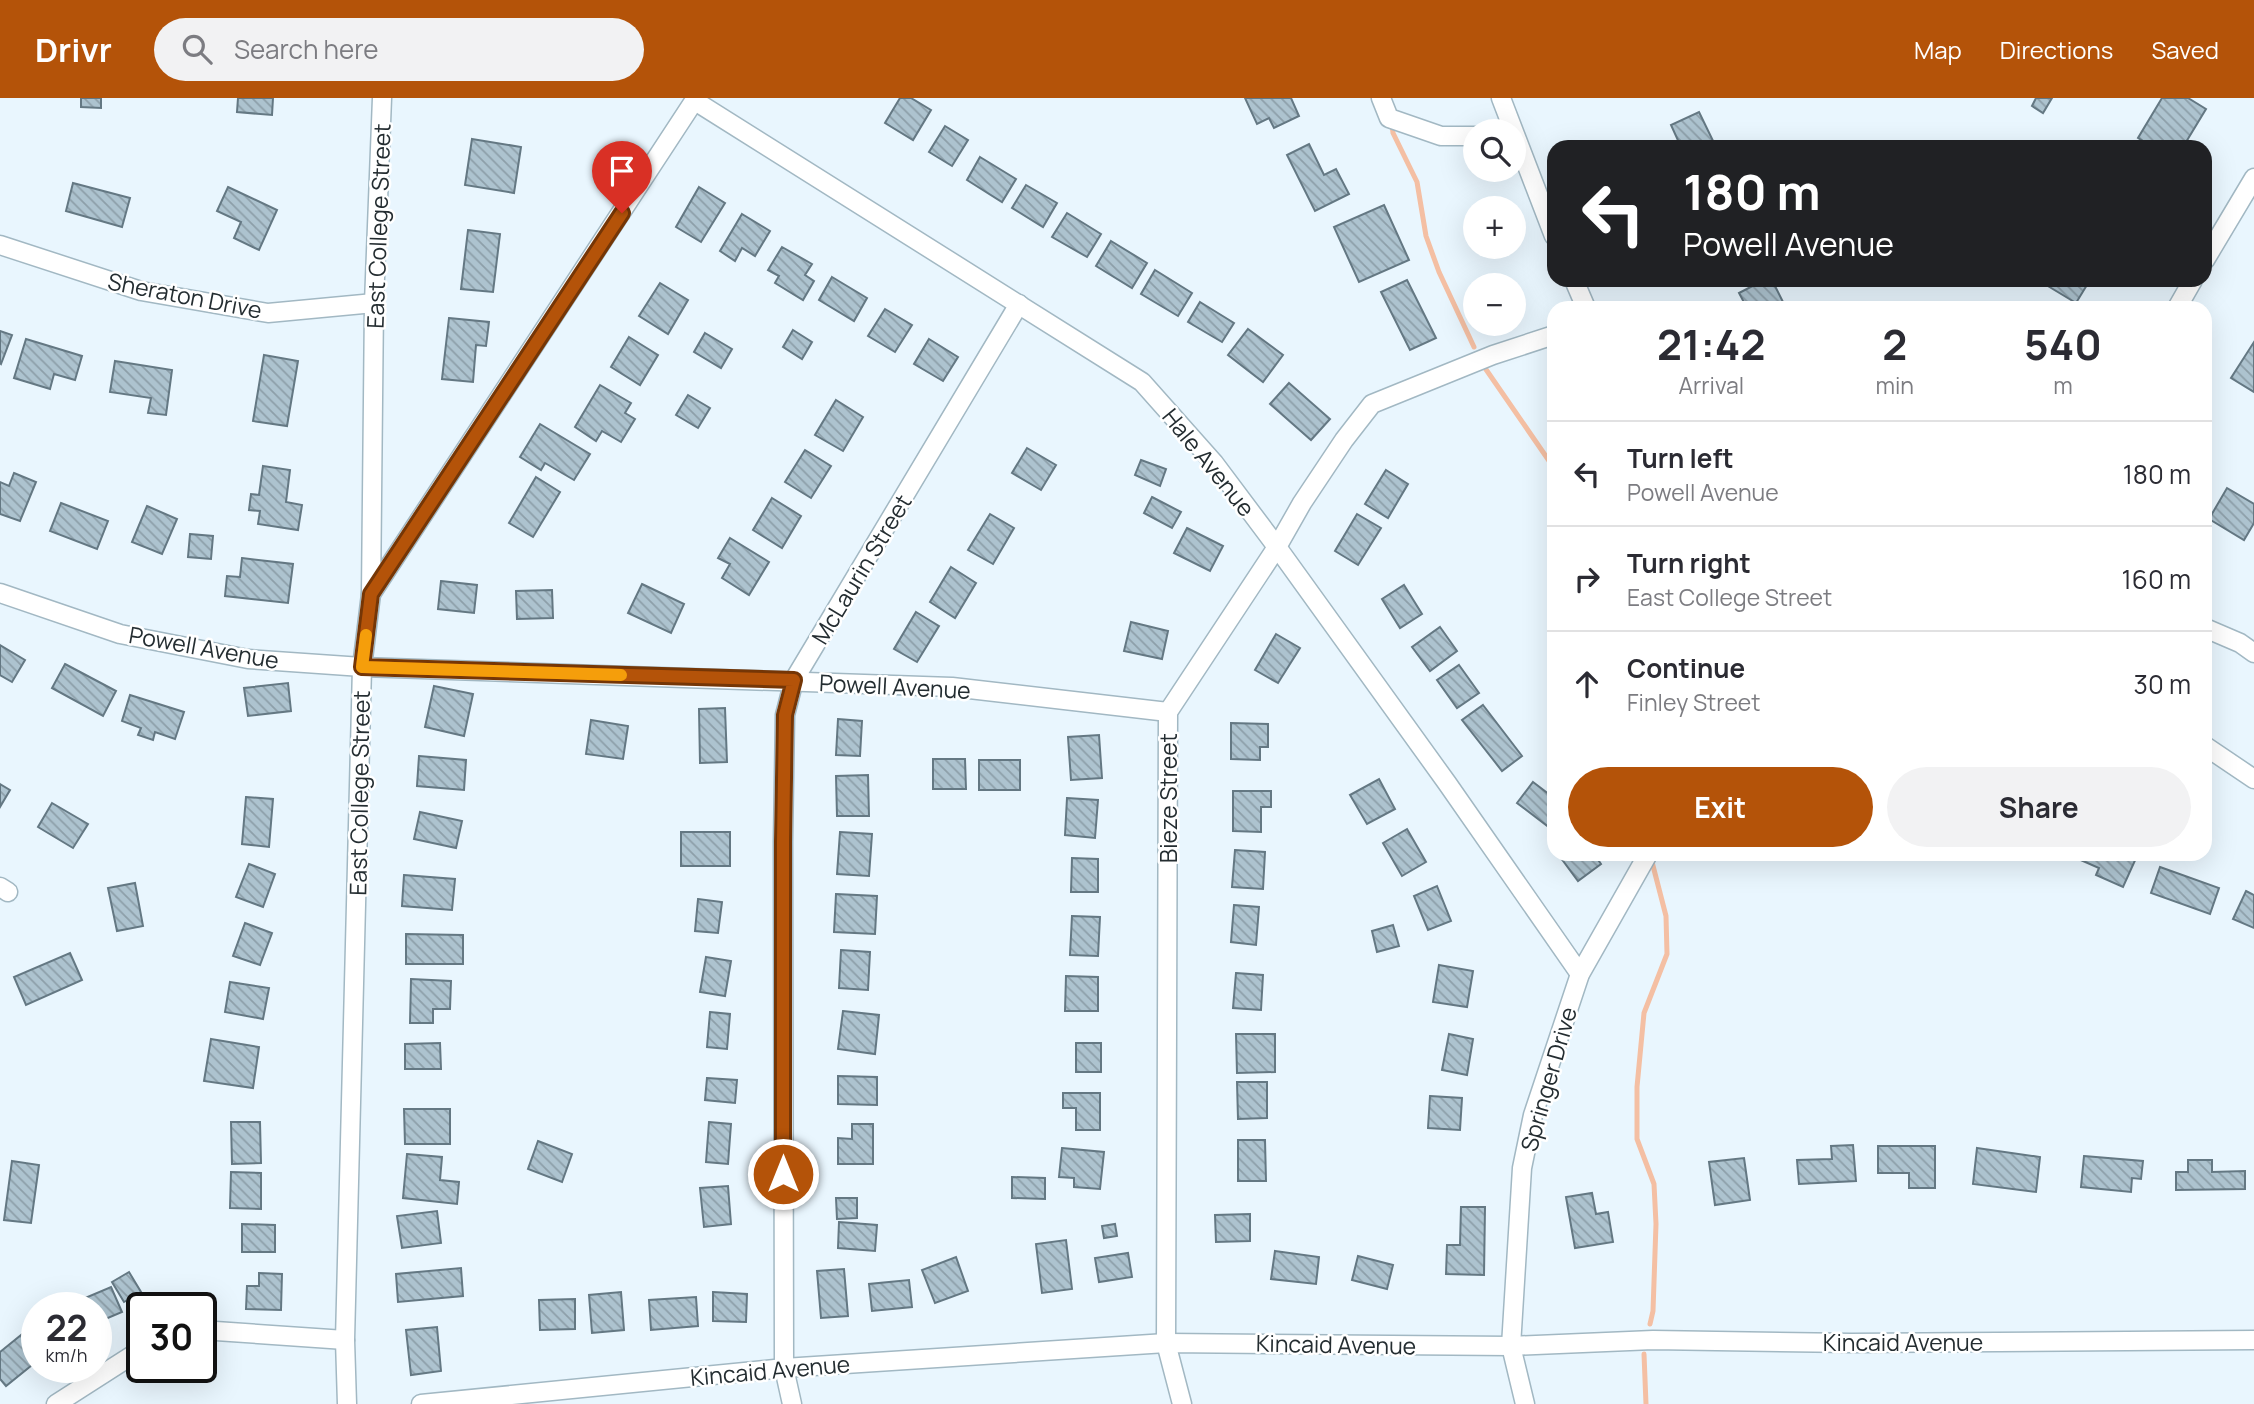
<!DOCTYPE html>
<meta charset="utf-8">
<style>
body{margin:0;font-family:Manrope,sans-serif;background:#f2f2f3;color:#2b2b33;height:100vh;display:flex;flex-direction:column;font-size:26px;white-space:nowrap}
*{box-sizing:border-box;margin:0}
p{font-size:23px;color:#7c7c81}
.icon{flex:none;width:38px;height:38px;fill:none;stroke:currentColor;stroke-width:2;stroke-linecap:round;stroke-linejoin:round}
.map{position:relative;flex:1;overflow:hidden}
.side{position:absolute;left:1547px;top:203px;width:665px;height:560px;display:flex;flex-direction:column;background:#fff;border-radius:21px;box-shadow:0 7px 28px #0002}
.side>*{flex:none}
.banner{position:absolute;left:1547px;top:42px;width:665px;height:147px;border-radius:21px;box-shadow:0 7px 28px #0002;background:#202124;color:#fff;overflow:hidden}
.buttons{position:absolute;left:1463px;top:21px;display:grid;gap:14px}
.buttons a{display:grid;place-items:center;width:63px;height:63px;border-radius:50%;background:#fff;box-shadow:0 7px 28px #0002;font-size:35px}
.speed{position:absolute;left:21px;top:1194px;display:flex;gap:14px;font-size:35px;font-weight:700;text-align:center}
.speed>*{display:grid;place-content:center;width:91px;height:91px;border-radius:50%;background:#fff;box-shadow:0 7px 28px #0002;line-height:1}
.speed small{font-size:18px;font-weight:400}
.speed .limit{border:4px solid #111;border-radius:10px;background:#fff;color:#111}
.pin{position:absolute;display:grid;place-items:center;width:60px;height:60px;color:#fff;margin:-72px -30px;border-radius:50% 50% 50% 0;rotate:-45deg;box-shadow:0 0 7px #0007}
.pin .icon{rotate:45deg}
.me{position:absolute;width:77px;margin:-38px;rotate:0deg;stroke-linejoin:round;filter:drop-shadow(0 0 5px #0008)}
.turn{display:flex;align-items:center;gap:24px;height:147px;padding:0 21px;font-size:32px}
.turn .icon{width:91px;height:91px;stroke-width:2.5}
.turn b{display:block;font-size:49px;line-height:60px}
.eta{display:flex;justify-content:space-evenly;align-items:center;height:119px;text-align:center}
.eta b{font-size:42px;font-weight:700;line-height:49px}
.cta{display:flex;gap:14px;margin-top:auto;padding:14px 21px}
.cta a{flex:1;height:80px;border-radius:42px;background:#b45309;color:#fff;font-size:28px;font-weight:700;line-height:80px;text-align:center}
.cta a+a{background:#f2f2f3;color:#2b2b33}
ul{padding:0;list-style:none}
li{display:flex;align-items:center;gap:21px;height:105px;padding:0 21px;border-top:2px solid #e1e1e2}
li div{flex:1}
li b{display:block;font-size:26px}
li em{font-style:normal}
header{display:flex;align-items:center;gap:42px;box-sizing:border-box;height:98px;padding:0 35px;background:#b45309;color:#fff}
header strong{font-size:33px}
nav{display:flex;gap:38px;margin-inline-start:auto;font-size:24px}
.search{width:490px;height:63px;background:#f2f2f3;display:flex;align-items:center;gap:18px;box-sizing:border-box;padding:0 24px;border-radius:38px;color:#7c7c81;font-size:26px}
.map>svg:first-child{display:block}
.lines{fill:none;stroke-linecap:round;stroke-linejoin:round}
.stream{stroke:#f4bfa3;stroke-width:5}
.building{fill:url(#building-back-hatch);stroke:#647883;stroke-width:2}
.minor-casing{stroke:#a2b8c3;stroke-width:21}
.minor{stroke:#fff;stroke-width:18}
.route-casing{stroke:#753606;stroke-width:18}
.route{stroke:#b45309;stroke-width:12}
.slow{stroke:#f59e0b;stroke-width:12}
.labels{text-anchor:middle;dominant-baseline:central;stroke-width:5;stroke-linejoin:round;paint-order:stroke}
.street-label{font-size:23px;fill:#242d31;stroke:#fff}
</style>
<header>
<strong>Drivr</strong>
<div class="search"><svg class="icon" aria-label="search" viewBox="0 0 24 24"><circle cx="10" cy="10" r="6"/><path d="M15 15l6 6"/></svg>Search here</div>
<nav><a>Map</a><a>Directions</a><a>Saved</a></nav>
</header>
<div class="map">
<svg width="2254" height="1306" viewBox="0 0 2254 1306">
<defs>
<pattern id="building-back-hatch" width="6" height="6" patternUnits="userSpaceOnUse" patternTransform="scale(1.75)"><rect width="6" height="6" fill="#adc3cf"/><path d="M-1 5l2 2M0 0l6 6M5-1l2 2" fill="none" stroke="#8d9fa9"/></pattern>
</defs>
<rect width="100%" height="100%" fill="#e9f6fe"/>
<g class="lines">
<g class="stream">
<path d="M1392,27L1393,35L1417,84L1426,138L1439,174L1474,249"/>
<path d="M1485,270L1554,370"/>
<path d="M1650,1226L1653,1213L1656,1126L1654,1086L1637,1041V989L1644,915L1667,856L1666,818L1651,760"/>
<path d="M1644,1256L1646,1306"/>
</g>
</g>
<g class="building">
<path d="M81,0H101V10L81,9Z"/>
<path d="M238,0H273L272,17L237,14Z"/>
<path d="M900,0H911L931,12L913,42L885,25Z"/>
<path d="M1245,0H1291L1299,18L1274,30L1269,20L1257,26Z"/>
<path d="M2036,0H2052L2043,15L2032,8Z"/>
<path d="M2162,0H2188L2206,11L2183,49H2153L2138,40Z"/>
<path d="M1699,14L1716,49H1681L1671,27Z"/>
<path d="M945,28L968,42L952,68L929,54Z"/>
<path d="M472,41L521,49L514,95L465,87Z"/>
<path d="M1309,46L1324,77L1336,71L1349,96L1315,113L1287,57Z"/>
<path d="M980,59L1016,81L1002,104L967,82Z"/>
<path d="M73,85L130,100L122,129L66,113Z"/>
<path d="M1026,87L1057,105L1043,129L1012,110Z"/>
<path d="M228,89L277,112L259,152L234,140L241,124L217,113Z"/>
<path d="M699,89L725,105L701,144L676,129Z"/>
<path d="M1384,107L1409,162L1359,184L1334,129Z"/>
<path d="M1067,115L1101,136L1087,159L1052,139Z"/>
<path d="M742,116L770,133L755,158L742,150L735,163L720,153Z"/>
<path d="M468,132L500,136L493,194L461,191Z"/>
<path d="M1111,143L1147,165L1132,190L1096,168Z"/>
<path d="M782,149L812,166L805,177L814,183L803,202L775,185L779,178L768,172Z"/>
<path d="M1155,172L1192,195L1178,218L1141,196Z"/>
<path d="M832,179L867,200L854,223L819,202Z"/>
<path d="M1407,182L1436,240L1410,252L1381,194Z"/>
<path d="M1764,182H1772L1786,210H1747L1739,195Z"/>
<path d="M2038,182H2090L2076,205Z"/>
<path d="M660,185L688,202L668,236L639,218Z"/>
<path d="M1200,204L1234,225L1222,244L1188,224Z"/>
<path d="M885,211L912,227L895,254L868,238Z"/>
<path d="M449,220L489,224L486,248L476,247L473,284L442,281Z"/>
<path d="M1248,231L1283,257L1263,284L1228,257Z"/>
<path d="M793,232L812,244L802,261L783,249Z"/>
<path d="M0,233L12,237L1,266L0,265Z"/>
<path d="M705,235L732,251L721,270L694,254Z"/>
<path d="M629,239L658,257L640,287L611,269Z"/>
<path d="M26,241L82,258L75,282L54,276L50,291L14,280Z"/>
<path d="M929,241L958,259L943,283L914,266Z"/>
<path d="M2254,244V294L2231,280Z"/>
<path d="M264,257L298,263L287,328L253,323Z"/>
<path d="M115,263L172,272L166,317L148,315L151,300L110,294Z"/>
<path d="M1289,285L1330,321L1311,342L1270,306Z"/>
<path d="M600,287L631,305L625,315L635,321L621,344L602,333L596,343L575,329Z"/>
<path d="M688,297L710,310L698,330L676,317Z"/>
<path d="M836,302L863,319L843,353L815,337Z"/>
<path d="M540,326L590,356L574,382L545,365L541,372L520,359Z"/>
<path d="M1027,350L1056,367L1041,392L1012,375Z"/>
<path d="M805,352L831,368L811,400L785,384Z"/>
<path d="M1141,362L1166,371L1160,388L1135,377Z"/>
<path d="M263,368L290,372L286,404L302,407L298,432L258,426L260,413L249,412L251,396L259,397Z"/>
<path d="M1386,372L1408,386L1388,420L1365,406Z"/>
<path d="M14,375L36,384L20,423L0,416V384L9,388Z"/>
<path d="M536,379L560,394L533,439L509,425Z"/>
<path d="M2227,390L2254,406V425L2244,442L2209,421Z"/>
<path d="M1152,399L1181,414L1172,430L1144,415Z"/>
<path d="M772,400L801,418L782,450L753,432Z"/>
<path d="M61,405L108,423L97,451L50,433Z"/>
<path d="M147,408L177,421L162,456L132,444Z"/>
<path d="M990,416L1014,430L993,466L968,452Z"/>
<path d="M1357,416L1381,430L1358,467L1335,453Z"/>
<path d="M1187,430L1223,448L1210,473L1174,455Z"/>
<path d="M190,436L213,438L211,461L188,459Z"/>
<path d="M730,440L769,464L749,497L722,480L730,466L718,460Z"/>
<path d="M242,460L293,466L288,505L225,498L227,478L240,479Z"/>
<path d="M951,469L976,485L955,520L930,504Z"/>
<path d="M441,483L477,487L474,515L438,511Z"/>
<path d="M642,486L684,506L671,535L628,515Z"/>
<path d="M1404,487L1422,516L1400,530L1382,501Z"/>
<path d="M552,492L553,520L517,521L516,493Z"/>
<path d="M916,514L939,528L917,564L894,551Z"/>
<path d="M1131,524L1168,533L1162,561L1124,553Z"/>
<path d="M1440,529L1457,553L1430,573L1412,549Z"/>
<path d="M1276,536L1300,550L1278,585L1255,572Z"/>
<path d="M0,547L25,562L12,584L0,577Z"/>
<path d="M65,566L116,593L103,618L52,590Z"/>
<path d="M1459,567L1479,595L1457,610L1437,582Z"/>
<path d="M288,585L291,613L248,618L244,590Z"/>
<path d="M434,588L473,596L464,638L425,629Z"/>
<path d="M130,597L184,614L175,641L155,634L153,642L138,637L141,630L122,623Z"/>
<path d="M1483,607L1522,658L1502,673L1462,622Z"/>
<path d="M725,610L727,664L700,665L699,611Z"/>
<path d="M838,621L862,623L860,658L836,657Z"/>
<path d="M591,622L628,628L623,661L586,656Z"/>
<path d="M1231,625L1268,626V649H1260V662L1231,661Z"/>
<path d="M1099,637L1102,680L1071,682L1068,639Z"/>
<path d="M419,658L466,662L464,692L417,688Z"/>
<path d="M933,661H965L966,691H933Z"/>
<rect x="979" y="662" width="41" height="30"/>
<path d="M868,677L869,718H837L836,678Z"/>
<path d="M1379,681L1395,711L1367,726L1350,697Z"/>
<path d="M1533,684L1554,700V725L1550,730L1517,705Z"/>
<path d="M0,686L10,692L0,709Z"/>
<path d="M1233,693H1271V709H1261V734L1233,733Z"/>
<path d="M246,699L273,701L269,749L242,746Z"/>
<path d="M1067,700L1098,702L1095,740L1065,737Z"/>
<path d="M52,705L88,726L73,750L38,729Z"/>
<path d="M420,714L462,723L456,750L414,741Z"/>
<path d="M1407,731L1426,764L1402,778L1383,745Z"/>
<rect x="681" y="734" width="49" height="34"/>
<path d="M840,734L872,736L869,778L837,776Z"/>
<path d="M1235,752L1265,754L1263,791L1232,789Z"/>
<path d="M1558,756H1594L1601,766L1578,783Z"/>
<path d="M2078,756H2132L2137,758L2123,789L2096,777L2099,770L2076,760Z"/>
<path d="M1072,760L1098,761V794H1071Z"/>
<path d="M249,766L275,776L263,809L236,799Z"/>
<path d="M2160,769L2219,790L2210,816L2151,795Z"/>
<path d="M404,777L455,781L452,812L402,808Z"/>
<path d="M135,785L143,828L117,833L108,790Z"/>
<path d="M1437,788L1451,823L1428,832L1414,798Z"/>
<path d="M2246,793L2254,797V830L2233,821Z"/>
<path d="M836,796L877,798L875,836L834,834Z"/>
<path d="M698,801L722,804L718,835L695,833Z"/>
<path d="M1234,807L1259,809L1256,847L1231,844Z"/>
<path d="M1072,818L1100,819L1098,858L1070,857Z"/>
<path d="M245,825L272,835L260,867L233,858Z"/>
<path d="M1393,827L1399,848L1377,854L1372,833Z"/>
<path d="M406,836L463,837V866H406Z"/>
<path d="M841,852L870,854L868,892L839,890Z"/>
<path d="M70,855L82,882L26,907L14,879Z"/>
<path d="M706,859L731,863L725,898L700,894Z"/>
<path d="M1439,867L1473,873L1467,909L1433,904Z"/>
<path d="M1236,875L1263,877L1261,912L1233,910Z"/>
<path d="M1066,878L1098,879V913H1065Z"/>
<path d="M411,881L451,883L450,911H433V925H410Z"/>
<path d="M230,884L269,890L263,921L225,914Z"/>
<path d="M843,913L879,917L875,956L838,951Z"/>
<path d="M710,914L730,916L727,951L707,949Z"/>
<path d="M1236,936H1275V974L1237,975Z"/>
<path d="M1449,936L1473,941L1467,977L1442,972Z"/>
<path d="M211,941L259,949L253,990L204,983Z"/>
<path d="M440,945L441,971H405V946Z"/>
<rect x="1076" y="945" width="25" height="29"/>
<path d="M838,978L877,979V1007L838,1006Z"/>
<path d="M707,980L737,982L735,1005L705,1002Z"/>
<path d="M1237,984H1267V1020L1238,1021Z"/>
<path d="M1063,995H1100V1032H1076V1010H1063Z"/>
<path d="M1430,998L1462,1000L1460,1032L1428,1030Z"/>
<path d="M404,1011H450V1046H405Z"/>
<path d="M231,1024H260L261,1065L232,1066Z"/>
<path d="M709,1024L731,1026L728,1066L706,1064Z"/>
<path d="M852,1026H873V1066H838V1040L852,1041Z"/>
<path d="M1238,1042H1265L1266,1083H1238Z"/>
<path d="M538,1043L572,1056L562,1084L528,1071Z"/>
<path d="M1853,1047L1856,1083L1799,1086L1797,1062L1832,1061L1831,1048Z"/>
<path d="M1878,1048H1935V1090H1909V1075H1878Z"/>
<path d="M1062,1050L1104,1054L1100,1091L1074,1089V1080L1059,1079Z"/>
<path d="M1977,1050L2040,1059L2036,1094L1973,1086Z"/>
<path d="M407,1056L442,1059L440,1082L459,1084L457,1106L403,1100Z"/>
<path d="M2084,1058L2143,1063L2141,1081L2132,1080L2131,1094L2081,1089Z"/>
<path d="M1744,1060L1750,1102L1715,1107L1709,1064Z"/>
<path d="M2188,1062H2212V1074L2245,1073V1091L2176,1092V1074H2188Z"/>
<path d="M12,1063L39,1067L31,1125L4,1122Z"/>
<path d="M231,1074L261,1075V1111L230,1110Z"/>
<path d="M1012,1079L1045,1080V1101L1012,1100Z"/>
<path d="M728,1088L731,1126L704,1129L700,1090Z"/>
<path d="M1592,1095L1596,1116L1608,1114L1613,1144L1575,1150L1566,1099Z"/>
<path d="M836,1100H857V1120L837,1121Z"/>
<path d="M1461,1109H1485L1484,1177L1446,1176L1447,1147H1460Z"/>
<path d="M437,1113L441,1145L402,1150L397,1118Z"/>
<path d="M1250,1116V1143L1216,1144L1215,1117Z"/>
<path d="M839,1124L877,1127L875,1153L838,1150Z"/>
<path d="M242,1126L275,1127V1154H242Z"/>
<path d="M1115,1126L1117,1138L1104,1140L1102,1128Z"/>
<path d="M1066,1142L1072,1191L1042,1195L1036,1146Z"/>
<path d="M1275,1153L1319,1159L1316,1186L1271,1181Z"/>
<path d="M1128,1155L1132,1179L1099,1184L1095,1160Z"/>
<path d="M1358,1158L1393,1167L1387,1191L1352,1182Z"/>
<path d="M956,1159L968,1193L935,1205L922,1172Z"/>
<path d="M461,1170L463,1198L398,1204L396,1176Z"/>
<path d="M844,1171L848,1218L821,1220L817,1173Z"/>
<path d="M129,1174L141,1194L124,1204L112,1184Z"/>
<path d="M259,1175L282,1176L281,1212L246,1211L247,1188H259Z"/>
<path d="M909,1182L912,1209L872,1213L869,1186Z"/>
<path d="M111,1189L122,1214L96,1225V1209H64Z"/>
<path d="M621,1194L624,1232L592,1235L589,1197Z"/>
<path d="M713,1194L747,1196L746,1224L713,1223Z"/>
<path d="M696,1199L698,1228L651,1232L649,1202Z"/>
<path d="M575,1201V1231L540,1232L539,1202Z"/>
<path d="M31,1229L37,1236V1263L6,1288L0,1281V1254Z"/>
<path d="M437,1229L441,1273L411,1277L406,1232Z"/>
</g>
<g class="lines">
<g class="minor-casing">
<g id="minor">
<path d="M1381,0L1389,20L1441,38H1475"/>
<path d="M1501,0L1554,138"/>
<path d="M695,3L1142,284L1214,365L1277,449L1447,685L1580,876"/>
<path d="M0,147L141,193L268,215L374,205"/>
<path d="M2205,162L2254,80"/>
<path d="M1574,182L1586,210"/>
<path d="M2177,210L2193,182"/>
<path d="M0,495L120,536L248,561L362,569L952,589L1168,614"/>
<path d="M371,496L696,0"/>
<path d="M2205,530L2240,545L2254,555"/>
<path d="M2205,648L2254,681"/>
<path d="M0,789L8,794"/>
<path d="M201,1232L345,1242"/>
<path d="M56,1306L142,1251"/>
<path d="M347,1306L345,1242L362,569L371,496L374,205L382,0"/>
<path d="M421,1306L784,1270L1166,1245L1511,1248L1653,1242L1851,1245L2254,1242"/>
<path d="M792,1306L784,1270L783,744L785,617L794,582L1019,206"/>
<path d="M1182,1306L1166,1245L1168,614L1277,449L1302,405L1344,342L1372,306L1493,257L1554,237"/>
<path d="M1525,1306L1511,1248L1522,1070L1533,1017L1580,876L1648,756"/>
</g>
</g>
<use href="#minor" class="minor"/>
</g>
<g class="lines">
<g class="route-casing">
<path id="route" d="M622,115L371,496L362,569L794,582L785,617L783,744V1076"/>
</g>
<use href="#route" class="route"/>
<path class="slow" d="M366,537L362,569L621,577"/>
</g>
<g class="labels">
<g class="street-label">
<text transform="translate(378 128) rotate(-88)">East College Street</text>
<text transform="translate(185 197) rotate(11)">Sheraton Drive</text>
<text transform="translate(1209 364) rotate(51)">Hale Avenue</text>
<text transform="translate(861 471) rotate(-59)">McLaurin Street</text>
<text transform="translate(204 549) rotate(10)">Powell Avenue</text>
<text transform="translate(895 588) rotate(3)">Powell Avenue</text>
<text transform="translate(359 695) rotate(-89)">East College Street</text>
<text transform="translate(1168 700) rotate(-90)">Bieze Street</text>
<text transform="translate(1548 981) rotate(-74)">Springer Drive</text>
<text x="1903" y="1244">Kincaid Avenue</text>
<text transform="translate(1336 1246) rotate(1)">Kincaid Avenue</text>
<text transform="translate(770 1272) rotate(-5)">Kincaid Avenue</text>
</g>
</g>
</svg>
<div class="buttons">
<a><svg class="icon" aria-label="search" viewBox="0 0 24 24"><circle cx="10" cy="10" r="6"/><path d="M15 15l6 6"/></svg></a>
<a>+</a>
<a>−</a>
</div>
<div class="speed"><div>22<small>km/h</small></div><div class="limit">30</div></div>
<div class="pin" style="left:622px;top:115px;background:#d93025"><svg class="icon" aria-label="arrive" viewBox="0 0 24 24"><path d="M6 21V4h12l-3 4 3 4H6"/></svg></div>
<svg class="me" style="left:783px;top:1076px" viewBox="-20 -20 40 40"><circle r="17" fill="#b45309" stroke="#fff" stroke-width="3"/><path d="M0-11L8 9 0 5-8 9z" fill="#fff"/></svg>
<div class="banner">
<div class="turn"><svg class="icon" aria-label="left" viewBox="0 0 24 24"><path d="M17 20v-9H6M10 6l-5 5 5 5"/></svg><div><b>180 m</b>Powell Avenue</div></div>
</div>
<section class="side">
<div class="eta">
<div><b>21:42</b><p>Arrival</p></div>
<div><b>2</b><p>min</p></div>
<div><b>540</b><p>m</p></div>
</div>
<ul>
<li><svg class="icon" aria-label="left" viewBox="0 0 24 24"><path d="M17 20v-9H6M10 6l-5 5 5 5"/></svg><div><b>Turn left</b><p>Powell Avenue</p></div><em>180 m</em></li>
<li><svg class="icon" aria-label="right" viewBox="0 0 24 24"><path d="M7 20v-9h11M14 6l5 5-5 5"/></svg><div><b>Turn right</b><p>East College Street</p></div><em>160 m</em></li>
<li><svg class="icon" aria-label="ahead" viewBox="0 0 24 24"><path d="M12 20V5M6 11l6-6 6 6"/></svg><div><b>Continue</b><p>Finley Street</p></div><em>30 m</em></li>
</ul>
<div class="cta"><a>Exit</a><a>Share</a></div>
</section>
</div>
